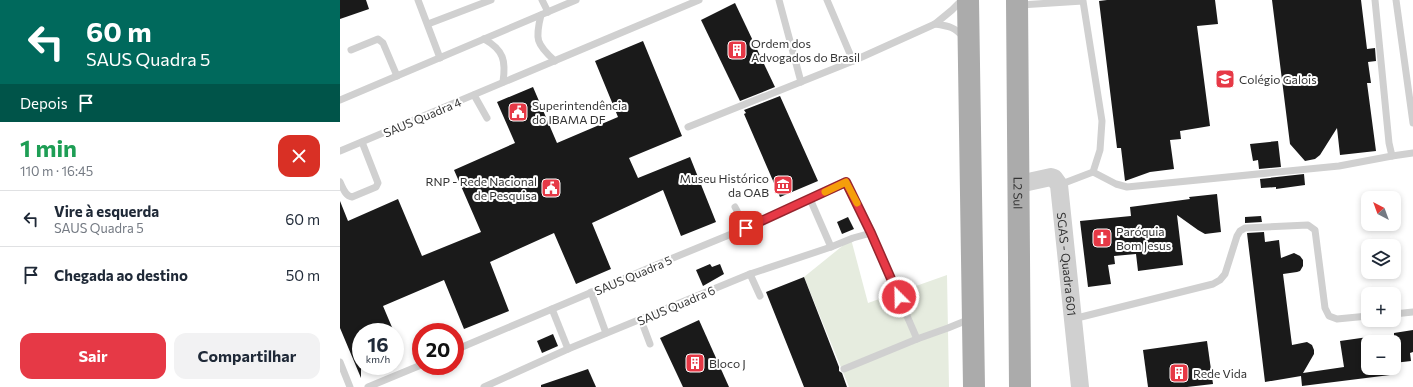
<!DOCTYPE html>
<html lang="pt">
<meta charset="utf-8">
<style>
body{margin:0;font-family:Commissioner,sans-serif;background:#f2f2f3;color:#1f2937;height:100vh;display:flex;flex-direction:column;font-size:15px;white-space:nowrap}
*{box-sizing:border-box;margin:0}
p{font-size:13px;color:#747a83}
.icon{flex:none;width:22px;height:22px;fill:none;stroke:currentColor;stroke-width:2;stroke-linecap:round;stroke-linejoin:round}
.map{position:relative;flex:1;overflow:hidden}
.sheet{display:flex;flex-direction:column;background:#fff;width:340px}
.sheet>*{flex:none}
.top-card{background:#00695c;color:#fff;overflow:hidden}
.needle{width:26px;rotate:319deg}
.buttons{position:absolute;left:1021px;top:191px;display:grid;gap:8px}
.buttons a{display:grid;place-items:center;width:40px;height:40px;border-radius:8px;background:#fff;box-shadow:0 2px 6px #0003;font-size:20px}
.speed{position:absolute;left:12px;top:323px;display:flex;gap:8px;font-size:20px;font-weight:700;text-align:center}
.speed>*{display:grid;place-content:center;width:52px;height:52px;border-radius:50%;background:#fff;box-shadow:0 2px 6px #0003;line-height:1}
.speed small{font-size:10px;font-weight:400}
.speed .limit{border:6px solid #d22;background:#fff;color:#111}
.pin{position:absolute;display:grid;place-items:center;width:34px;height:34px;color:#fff;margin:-17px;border-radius:8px;box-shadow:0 2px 6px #0006}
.me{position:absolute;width:44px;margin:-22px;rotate:337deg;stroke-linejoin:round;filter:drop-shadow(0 0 3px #0008)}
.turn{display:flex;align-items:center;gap:14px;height:84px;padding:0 20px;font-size:18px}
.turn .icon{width:52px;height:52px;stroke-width:2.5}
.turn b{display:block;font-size:28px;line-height:34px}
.then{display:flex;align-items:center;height:38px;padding:0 20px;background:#0003;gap:8px;font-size:15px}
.round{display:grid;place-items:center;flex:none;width:42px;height:42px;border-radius:12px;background:#f2f2f3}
.overview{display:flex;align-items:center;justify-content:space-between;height:68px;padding:0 20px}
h1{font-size:24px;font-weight:700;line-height:30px;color:#1e9e55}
.cta{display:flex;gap:8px;margin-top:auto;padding:8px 20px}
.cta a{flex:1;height:46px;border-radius:12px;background:#e63946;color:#fff;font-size:16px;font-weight:700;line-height:46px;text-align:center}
.cta a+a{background:#f2f2f3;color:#1f2937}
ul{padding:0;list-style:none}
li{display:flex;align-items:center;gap:12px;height:56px;padding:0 20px;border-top:1px solid #e0e1e3}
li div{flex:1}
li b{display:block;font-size:15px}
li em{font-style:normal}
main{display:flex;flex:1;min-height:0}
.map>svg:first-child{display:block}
.park{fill:#e6ecdf}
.building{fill:#1a1a1a}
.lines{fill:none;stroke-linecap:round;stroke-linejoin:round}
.service{stroke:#d0d0d0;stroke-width:7}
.tertiary{stroke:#d0d0d0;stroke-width:18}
.primary{stroke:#ababab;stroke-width:22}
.route-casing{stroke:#96252e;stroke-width:10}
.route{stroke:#e63946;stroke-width:7}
.slow{stroke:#f59e0b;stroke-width:7}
.labels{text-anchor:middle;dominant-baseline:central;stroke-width:4;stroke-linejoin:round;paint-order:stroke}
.poi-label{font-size:12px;fill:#333;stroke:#fff;text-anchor:start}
.street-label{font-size:12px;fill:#333;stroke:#fff}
</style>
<main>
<section class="sheet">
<div class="top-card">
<div class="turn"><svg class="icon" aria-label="left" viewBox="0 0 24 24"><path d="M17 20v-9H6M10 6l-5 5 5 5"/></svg><div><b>60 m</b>SAUS Quadra 5</div></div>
<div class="then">Depois<svg class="icon" aria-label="arrive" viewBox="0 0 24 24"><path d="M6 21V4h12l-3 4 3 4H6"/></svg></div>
</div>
<div class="overview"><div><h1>1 min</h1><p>110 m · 16:45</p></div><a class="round" style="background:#d93025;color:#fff"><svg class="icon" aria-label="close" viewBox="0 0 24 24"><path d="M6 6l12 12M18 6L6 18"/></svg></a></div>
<ul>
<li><svg class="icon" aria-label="left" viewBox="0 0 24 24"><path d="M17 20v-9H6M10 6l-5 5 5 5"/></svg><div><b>Vire à esquerda</b><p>SAUS Quadra 5</p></div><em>60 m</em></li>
<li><svg class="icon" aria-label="arrive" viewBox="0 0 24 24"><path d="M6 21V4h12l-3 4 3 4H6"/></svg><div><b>Chegada ao destino</b></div><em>50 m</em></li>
</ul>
<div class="cta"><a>Sair</a><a>Compartilhar</a></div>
</section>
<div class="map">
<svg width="1073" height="387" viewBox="0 0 1073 387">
<rect width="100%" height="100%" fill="#fff"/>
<path class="park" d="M511,239L528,303L607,275L609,387H509L464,277Z"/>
<g class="building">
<path d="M0,0H26L29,9L0,19Z"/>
<path d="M767,0H875L878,24L857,26L870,126L840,131L841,139L830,140L834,169L810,172L785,181L781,148H777L759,1Z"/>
<path d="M932,0H1021L1027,49L1035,48L1036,61L1028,62L1031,83H1027L1036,151L1000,155L997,128L980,155L975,159L965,161L950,144Z"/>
<path d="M395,3L435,87L400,101L361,20Z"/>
<path d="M303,41L342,136L289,158L298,178L350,157L376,222L341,236L323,190L252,223L271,269L236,284L214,233L150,262L169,311L124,329L104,280L43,306L54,332H21V378L0,328V201L8,221L58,199L82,256L141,232L114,170L175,143L157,102L193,87L217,143L278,117L255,61Z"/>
<path d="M440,96L478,181L440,197L404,114L406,113L404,110Z"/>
<path d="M938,141L941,167L919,169L918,160L913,161L910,144Z"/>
<path d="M964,174L965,185L936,189V187L921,188L920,179Z"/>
<path d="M877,194L881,232L865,234L858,230L837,215L843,265L798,271L796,254L774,256L775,264L768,265L771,284L748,287L740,221L791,216L790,207L850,199L849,197Z"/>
<path d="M921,216L922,222L905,223V217Z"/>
<path d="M508,217L514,229L502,234L497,222Z"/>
<path d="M924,232L925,242L939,240L941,258L954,253L960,256L963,260V266L960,271L957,272L943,274L952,345L967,342L972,345L974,350V354L963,373L1004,367L1000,341L1028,337V368H1049L1050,375L962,386L961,376L925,382L907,233Z"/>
<path d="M370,264L372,267L380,264L384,274L363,286L356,270Z"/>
<path d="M464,277L499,367V371L502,373L507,387H464L426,292Z"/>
<path d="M359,320L389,387H343L320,338Z"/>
<path d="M1073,330V352L1070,353L1071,361L1054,363V333Z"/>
<path d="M213,334L218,346L202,353L197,341Z"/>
<path d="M867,341L873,384L847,387H808L803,350Z"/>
<path d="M248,369L256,387H201V385Z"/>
</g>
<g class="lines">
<g class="service">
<path d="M78,0L100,58"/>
<path d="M202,0L208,12"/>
<path d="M439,0L461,82"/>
<path d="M487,0L513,61"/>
<path d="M1056,0L1073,123"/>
<path d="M680,5L743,1L762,121L760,150L753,172L719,185"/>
<path d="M201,15C195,39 196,44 215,61"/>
<path d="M88,24L151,0"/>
<path d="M595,24C609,26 615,27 624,38"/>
<path d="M144,39C164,50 166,61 163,82"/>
<path d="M11,50L38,39L43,43L57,76"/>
<path d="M134,95L147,118"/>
<path d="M0,100L236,0"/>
<path d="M348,127L513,61L595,24L612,10L622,0"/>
<path d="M0,151L359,0"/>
<path d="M1052,156L1073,153"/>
<path d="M753,172L776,184L787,187L999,166L1052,156L1049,143L1035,0"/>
<path d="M0,182C3,188 5,196 12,197L36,187L38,183L22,142"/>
<path d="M470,199L491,247"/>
<path d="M395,207L406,228"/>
<path d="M410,274L420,296"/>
<path d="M251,292L266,333"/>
<path d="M212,309L228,349"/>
<path d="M1054,314L1073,312"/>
<path d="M733,319L873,284L880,280L885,274L897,236L900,231L905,228L968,225L975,230L985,308L989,316L997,319L1028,316"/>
<path d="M301,320L310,344"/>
<path d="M115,350L328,260L406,228L507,183L531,233L577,339L608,328L630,319"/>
<path d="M0,362L10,387"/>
<path d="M504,369L577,339"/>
<path d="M28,387L81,365"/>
<path d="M144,387L228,349L410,274L491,247L513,238L531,233"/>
</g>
<path class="tertiary" id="s1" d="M679,184L711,177L714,178L719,185L740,387"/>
<g class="primary">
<path d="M628,0L634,387"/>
<path id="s2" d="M677,0L680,387"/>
</g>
</g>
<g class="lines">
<g class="route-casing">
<path id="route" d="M406,228L506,182L531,233L559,297"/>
</g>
<use href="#route" class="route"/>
<path class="slow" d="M485,192L506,182L517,203"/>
</g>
<defs>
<g id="building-square" transform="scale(1)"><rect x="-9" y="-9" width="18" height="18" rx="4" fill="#e63946" stroke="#fff"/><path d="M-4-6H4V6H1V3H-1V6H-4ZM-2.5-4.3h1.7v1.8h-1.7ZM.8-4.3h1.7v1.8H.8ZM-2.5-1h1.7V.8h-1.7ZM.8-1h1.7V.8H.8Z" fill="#fff"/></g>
<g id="school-square" transform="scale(1)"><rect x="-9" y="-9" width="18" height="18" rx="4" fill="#e63946" stroke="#fff"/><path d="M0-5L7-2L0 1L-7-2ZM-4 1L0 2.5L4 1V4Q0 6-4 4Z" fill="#fff"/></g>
<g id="civic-square" transform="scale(1)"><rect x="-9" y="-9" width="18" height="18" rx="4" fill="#e63946" stroke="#fff"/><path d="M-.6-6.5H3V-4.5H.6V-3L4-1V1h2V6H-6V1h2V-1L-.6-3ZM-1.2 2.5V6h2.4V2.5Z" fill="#fff"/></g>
<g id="museum-square" transform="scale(1)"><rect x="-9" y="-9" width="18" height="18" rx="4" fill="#e63946" stroke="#fff"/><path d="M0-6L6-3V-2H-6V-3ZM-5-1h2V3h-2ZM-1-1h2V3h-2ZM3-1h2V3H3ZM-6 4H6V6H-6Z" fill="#fff"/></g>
<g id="church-square" transform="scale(1)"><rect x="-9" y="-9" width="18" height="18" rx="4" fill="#e63946" stroke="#fff"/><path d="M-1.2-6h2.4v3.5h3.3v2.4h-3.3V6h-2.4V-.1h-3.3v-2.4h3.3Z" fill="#fff"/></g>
</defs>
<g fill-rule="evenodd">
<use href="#building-square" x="397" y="50"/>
<use href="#school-square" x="885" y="79"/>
<use href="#civic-square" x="178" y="112"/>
<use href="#museum-square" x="443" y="185"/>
<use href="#civic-square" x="211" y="188"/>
<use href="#church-square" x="762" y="238"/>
<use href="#building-square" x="355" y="363"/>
<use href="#building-square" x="839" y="373"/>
</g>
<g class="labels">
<g class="poi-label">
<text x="411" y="43">Ordem dos<tspan x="411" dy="14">Advogados do Brasil</tspan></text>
<text x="899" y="79">Colégio Galois</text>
<text x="192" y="105">Superintendência<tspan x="192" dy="14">do IBAMA DF</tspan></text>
<text x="429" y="178" text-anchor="end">Museu Histórico<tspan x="429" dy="14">da OAB</tspan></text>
<text x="197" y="181" text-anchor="end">RNP - Rede Nacional<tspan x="197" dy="14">de Pesquisa</tspan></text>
<text x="776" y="231">Paróquia<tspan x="776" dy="14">Bom Jesus</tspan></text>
<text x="369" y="363">Bloco J</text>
<text x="853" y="373">Rede Vida</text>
</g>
<g class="street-label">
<text transform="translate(82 117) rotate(-23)">SAUS Quadra 4</text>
<text stroke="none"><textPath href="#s2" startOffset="193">L2 Sul</textPath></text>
<text stroke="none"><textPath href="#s1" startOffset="124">SGAS - Quadra 601</textPath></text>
<text transform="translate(293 275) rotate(-23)">SAUS Quadra 5</text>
<text transform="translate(336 305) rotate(-23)">SAUS Quadra 6</text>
</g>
</g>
</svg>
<div class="buttons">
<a><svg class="needle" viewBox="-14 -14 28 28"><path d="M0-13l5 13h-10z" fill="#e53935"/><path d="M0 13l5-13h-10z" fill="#747a83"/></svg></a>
<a><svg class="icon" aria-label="layers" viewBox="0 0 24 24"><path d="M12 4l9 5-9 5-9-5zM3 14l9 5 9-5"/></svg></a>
<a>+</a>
<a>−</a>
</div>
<div class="speed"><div>16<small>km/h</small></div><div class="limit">20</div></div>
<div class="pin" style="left:406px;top:228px;background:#d93025"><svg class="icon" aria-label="arrive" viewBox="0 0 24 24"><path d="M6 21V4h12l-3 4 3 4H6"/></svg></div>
<svg class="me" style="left:559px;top:297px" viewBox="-20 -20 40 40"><circle r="17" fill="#e63946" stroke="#fff" stroke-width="3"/><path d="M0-11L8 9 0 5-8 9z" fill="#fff"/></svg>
</div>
</main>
